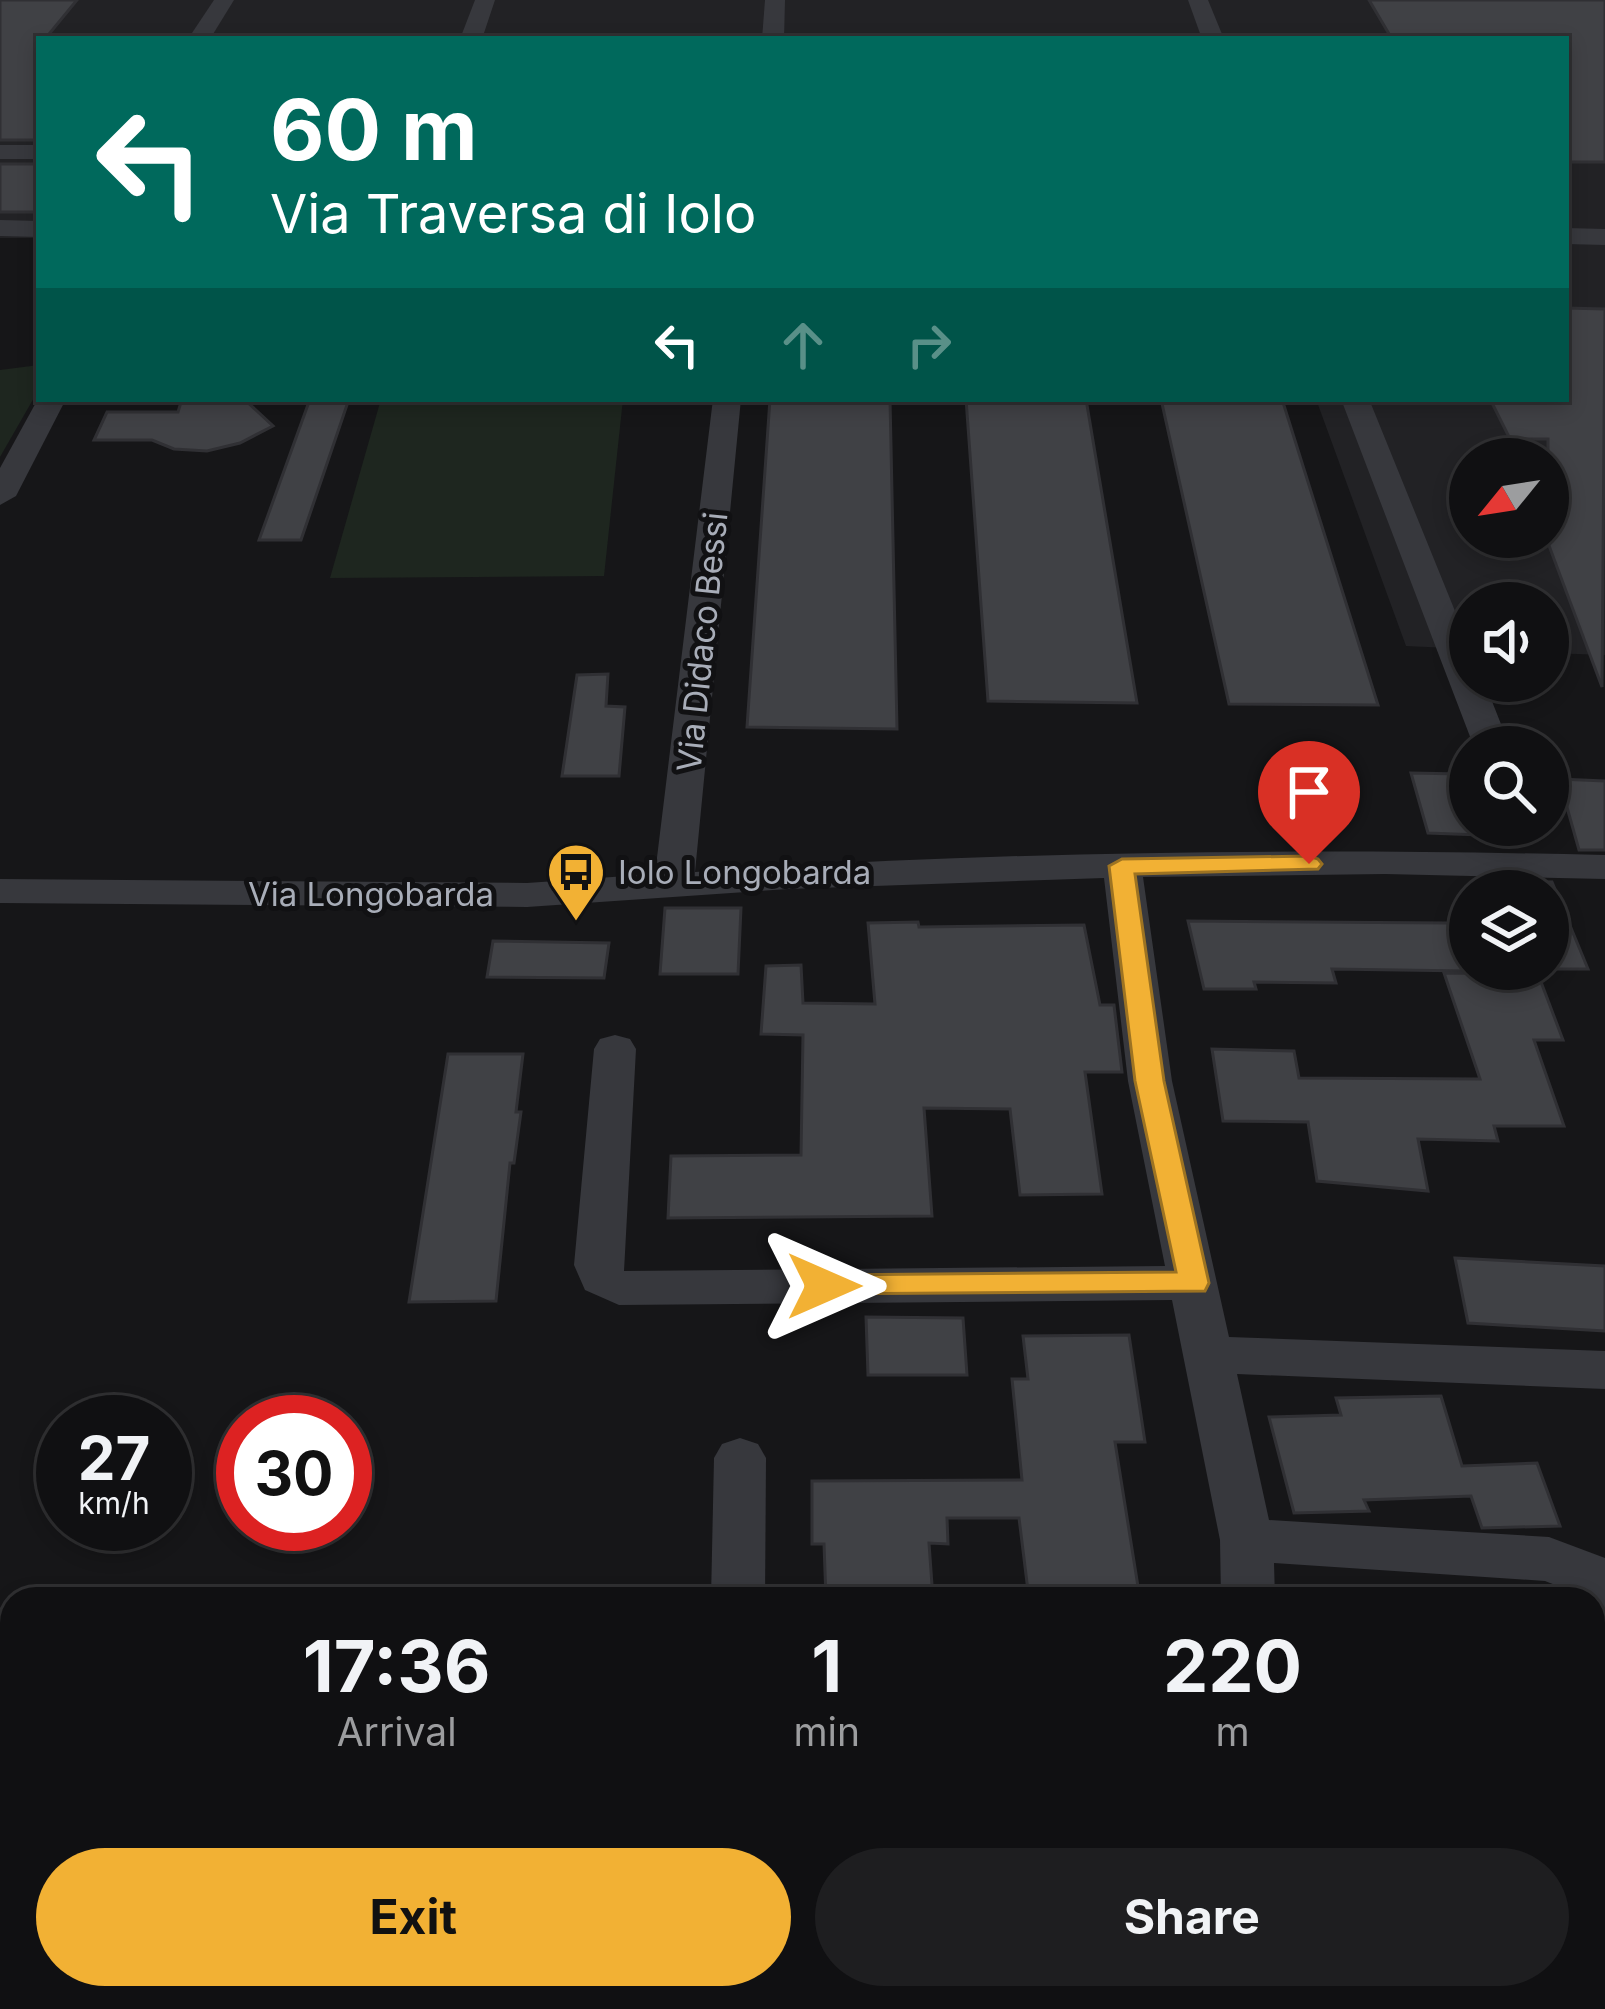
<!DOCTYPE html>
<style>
body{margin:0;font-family:Inter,sans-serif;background:#1e1e20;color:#f1f3f6;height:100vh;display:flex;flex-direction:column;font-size:45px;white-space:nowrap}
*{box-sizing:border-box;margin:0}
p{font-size:39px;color:#9c9d9f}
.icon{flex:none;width:66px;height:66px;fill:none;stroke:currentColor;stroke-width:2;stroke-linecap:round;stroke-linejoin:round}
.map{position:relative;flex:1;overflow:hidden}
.sheet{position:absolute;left:0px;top:1587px;width:1605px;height:423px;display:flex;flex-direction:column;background:#101012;border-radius:36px 36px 0 0;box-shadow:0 6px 18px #0003,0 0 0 3px #303032}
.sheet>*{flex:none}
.guide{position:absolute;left:36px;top:36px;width:1533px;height:366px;border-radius:0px;box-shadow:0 6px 18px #0003,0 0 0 3px #303032;background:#00695c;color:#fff;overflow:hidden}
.needle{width:78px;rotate:240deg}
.tools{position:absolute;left:1449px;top:438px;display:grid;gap:24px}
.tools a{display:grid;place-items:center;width:120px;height:120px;border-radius:50%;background:#101012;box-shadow:0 6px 18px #0003,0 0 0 3px #303032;font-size:60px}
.speed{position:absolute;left:36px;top:1395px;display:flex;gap:24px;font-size:60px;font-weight:700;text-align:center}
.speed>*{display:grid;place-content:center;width:156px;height:156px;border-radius:50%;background:#101012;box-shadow:0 6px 18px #0003,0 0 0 3px #303032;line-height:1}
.speed small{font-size:30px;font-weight:400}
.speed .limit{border:18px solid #d22;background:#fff;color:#111}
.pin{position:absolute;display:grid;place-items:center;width:102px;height:102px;color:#fff;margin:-123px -51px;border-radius:50% 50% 50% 0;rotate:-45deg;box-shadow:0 0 12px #0007}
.pin .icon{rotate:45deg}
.me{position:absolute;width:132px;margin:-66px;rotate:90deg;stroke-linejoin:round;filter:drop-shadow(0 0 9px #0008)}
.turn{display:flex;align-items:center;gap:42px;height:252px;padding:0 36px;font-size:54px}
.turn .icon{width:156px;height:156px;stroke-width:2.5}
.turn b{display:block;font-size:84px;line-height:102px}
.lanes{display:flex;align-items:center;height:114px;padding:0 36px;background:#0003;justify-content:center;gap:60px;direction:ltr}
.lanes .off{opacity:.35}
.eta{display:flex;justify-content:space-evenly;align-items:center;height:204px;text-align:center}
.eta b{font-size:72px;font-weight:700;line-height:84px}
.cta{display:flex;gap:24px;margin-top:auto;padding:24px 36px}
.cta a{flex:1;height:138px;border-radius:72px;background:#f2b134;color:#111;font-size:48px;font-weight:700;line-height:138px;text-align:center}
.cta a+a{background:#1e1e20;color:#f1f3f6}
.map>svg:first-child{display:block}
.built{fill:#222225;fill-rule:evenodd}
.green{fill:#1e261f}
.building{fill:#404145;stroke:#303034;stroke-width:3}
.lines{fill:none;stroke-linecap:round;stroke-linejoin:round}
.minor{fill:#37383d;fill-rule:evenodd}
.route{fill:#f2b134;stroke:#9d7322;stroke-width:3}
.labels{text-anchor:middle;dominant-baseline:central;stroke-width:10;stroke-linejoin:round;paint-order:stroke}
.street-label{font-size:33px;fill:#a8adb8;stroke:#111113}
.poi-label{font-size:33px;fill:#a8adb8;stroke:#111113;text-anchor:start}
</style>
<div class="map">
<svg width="1605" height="2009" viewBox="0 0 1605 2009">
<rect width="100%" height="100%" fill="#161618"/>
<path class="built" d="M0,0H1605V655L1548,653V603H1470V649L1406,646L1316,399H1566V39H39V238H0ZM1470,459H1548V537H1470Z"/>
<g class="green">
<path d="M39,365V389L0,457V370Z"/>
<path d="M381,399H623L604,576L330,578Z"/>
</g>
<g class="building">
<path d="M0,0H77L45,39H39V140H0Z"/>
<path d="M1369,0H1605V162H1566V39H1392Z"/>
<rect x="0" y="164" width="39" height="48"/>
<path d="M1566,308L1605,309L1602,687L1548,543V439H1510L1490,399H1566Z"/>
<path d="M182,399H244L273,426L240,443L207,451L174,449L152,440H94L107,412H178Z"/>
<path d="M310,399H349L301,540H259Z"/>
<path d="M770,399H890L897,729L747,727Z"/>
<path d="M966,399H1086L1137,703L988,701Z"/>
<path d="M1161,399H1282L1378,705L1229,704Z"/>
<path d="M608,674L606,706L625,707L619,776H562L577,675Z"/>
<path d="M1411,773L1461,774L1470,803V825H1476L1479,835L1428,833Z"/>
<path d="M1559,779L1605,781V850H1579Z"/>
<path d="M1548,882H1552L1588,969H1548Z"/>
<path d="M665,908H741L738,974H660Z"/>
<path d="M1188,921L1449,923L1466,971L1332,969L1336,983L1254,982L1256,989H1204Z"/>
<path d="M918,922L919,927L1084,925L1100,1005H1114L1122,1072H1085L1102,1194L1020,1195L1010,1109L924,1108L932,1216L668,1218L671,1156L801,1155L803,1035L761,1034L766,966L801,965L803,1003L875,1004L868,923Z"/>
<path d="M493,941L609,943L604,978L487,977Z"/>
<path d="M1444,973L1538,974L1563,1040H1534L1564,1126H1494L1498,1141L1418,1139L1428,1191L1317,1181L1308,1122L1223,1121L1212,1049L1294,1051L1299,1078L1480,1079Z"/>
<path d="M448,1054H523L516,1112H521L514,1163H510L496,1301L409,1302Z"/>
<path d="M1455,1258L1605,1266V1331L1468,1323Z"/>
<path d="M866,1317L963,1318L967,1375H868Z"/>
<path d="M1129,1335L1145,1442H1115L1140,1599H1029L1019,1518H947L948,1544L929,1543L933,1599H826L824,1544H812V1481L1022,1480L1012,1379H1028L1023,1336Z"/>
<path d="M1441,1396L1462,1466L1537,1463L1560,1526L1482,1528L1471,1496L1364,1500L1369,1511L1294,1513L1269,1417L1341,1415L1336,1398Z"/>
</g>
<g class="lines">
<g class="minor">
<path d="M214,0H234L210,39H188Z"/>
<path d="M475,0H495L482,39H460Z"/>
<path d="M765,0H785L784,39H762Z"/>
<path d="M1188,0H1208L1224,39H1202Z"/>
<rect x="0" y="145" width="39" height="14"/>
<path d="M0,220L39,221V237L0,236Z"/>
<path d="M1566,228L1605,229V245L1566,244Z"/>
<path d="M39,397L66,399L16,496L0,505V468Z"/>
<path d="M713,399H741L695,872C998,851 1302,848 1605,855V879L1385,874L1143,877L1172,1081L1229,1337L1605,1351V1389L1237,1374L1269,1520L1549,1537L1605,1558V1615L1593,1611V1599H1578L1573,1592L1545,1581L1274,1563L1275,1599H1221L1220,1540L1172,1300L619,1305L585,1290L574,1265L594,1049L600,1039L615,1035L630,1039L636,1049L624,1271L1165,1266L1128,1081L1104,878L788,889L527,907L0,903V879L527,883L655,874Z"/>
<path d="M1341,399H1369L1470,648V681H1484L1510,747H1474Z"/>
<path d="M740,1438L758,1444L766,1458L765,1599H711L714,1458L722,1444Z"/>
<rect x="0" y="1689" width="12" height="50"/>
<path d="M680,1998H744L743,2009H679Z"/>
</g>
</g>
<path class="route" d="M1309,856L1318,859L1322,864L1318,869L1135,874L1164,1081L1209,1283L1205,1291L813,1294L809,1286L813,1278L824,1275L1176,1272L1135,1081L1109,866L1122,859Z"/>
<defs>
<g id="bus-pin" transform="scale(3)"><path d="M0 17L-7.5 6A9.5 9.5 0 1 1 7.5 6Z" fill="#f2b134" stroke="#111113"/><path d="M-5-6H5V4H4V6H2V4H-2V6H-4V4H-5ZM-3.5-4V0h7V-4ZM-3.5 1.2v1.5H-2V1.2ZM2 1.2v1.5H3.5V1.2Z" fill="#111"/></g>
</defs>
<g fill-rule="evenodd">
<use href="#bus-pin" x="576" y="872"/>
</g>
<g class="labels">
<g class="street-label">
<text transform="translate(702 642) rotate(-84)">Via Didaco Bessi</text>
<text x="371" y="894">Via Longobarda</text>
</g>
<g class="poi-label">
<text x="618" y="872">Iolo Longobarda</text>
</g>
</g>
</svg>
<div class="tools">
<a><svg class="needle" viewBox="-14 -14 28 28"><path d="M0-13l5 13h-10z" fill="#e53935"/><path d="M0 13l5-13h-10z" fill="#9c9d9f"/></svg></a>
<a><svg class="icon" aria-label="sound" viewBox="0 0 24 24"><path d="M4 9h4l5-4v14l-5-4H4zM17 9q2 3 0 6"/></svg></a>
<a><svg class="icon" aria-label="search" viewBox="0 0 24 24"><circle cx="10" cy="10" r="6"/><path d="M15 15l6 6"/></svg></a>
<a><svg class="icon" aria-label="layers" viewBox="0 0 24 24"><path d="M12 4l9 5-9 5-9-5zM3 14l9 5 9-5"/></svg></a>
</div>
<div class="speed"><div>27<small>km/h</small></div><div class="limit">30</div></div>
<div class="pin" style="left:1309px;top:864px;background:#d93025"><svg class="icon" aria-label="arrive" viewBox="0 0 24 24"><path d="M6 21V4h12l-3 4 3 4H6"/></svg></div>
<svg class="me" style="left:824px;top:1286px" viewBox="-20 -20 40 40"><path d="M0-17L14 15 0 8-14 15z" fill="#f2b134" stroke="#fff" stroke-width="4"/></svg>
<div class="guide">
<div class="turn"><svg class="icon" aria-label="left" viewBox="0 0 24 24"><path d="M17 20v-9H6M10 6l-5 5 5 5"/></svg><div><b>60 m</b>Via Traversa di Iolo</div></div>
<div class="lanes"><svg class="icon" aria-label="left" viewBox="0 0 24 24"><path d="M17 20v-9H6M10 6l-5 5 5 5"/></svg><svg class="icon off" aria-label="ahead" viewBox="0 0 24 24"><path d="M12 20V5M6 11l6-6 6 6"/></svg><svg class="icon off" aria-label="right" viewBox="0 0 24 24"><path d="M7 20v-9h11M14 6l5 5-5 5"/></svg></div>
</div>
<section class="sheet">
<div class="eta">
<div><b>17:36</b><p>Arrival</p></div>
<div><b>1</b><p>min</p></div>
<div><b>220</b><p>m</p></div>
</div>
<div class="cta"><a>Exit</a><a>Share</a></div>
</section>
</div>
